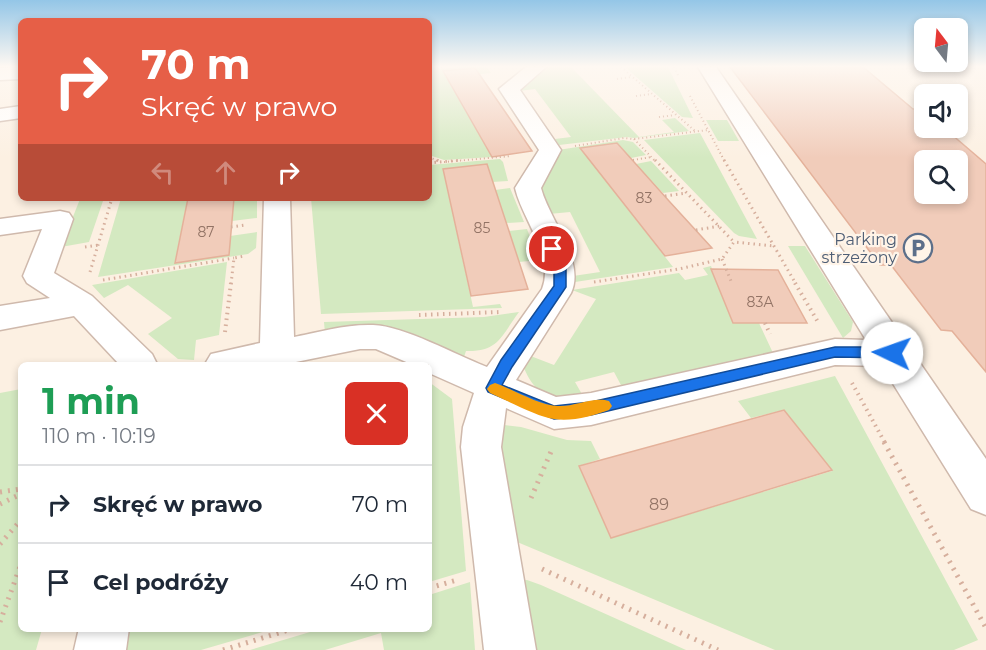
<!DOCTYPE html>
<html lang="pl">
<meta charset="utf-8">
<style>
body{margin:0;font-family:Montserrat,sans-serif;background:#f6f6f7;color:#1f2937;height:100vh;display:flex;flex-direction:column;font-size:22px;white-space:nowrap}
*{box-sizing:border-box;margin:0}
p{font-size:20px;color:#747a83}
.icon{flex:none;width:33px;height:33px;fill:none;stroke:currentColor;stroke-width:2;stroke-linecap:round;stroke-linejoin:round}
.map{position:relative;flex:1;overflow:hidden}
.drawer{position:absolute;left:18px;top:362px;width:414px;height:270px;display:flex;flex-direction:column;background:#fff;border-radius:9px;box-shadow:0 3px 9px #0003}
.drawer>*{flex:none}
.guide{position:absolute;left:18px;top:18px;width:414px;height:183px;border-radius:9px;box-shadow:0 3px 9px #0003;background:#e65f47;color:#fff;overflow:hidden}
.needle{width:39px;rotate:344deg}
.buttons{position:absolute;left:914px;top:18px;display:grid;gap:12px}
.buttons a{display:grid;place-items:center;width:54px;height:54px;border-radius:9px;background:#fff;box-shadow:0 3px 9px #0003;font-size:30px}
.pin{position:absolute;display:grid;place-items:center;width:51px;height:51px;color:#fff;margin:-26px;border:3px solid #fff;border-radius:50%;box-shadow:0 2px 6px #0007}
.me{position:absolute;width:66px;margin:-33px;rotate:273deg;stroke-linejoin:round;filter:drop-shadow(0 0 4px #0008)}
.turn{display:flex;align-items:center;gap:21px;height:126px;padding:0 24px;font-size:27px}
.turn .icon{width:78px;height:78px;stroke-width:2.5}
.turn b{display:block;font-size:42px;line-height:51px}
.lanes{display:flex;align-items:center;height:57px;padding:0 24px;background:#0003;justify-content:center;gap:30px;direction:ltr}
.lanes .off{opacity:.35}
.round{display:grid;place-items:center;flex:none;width:63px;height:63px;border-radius:9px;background:#f6f6f7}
.overview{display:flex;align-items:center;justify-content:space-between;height:102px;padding:0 24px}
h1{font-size:36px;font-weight:700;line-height:45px;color:#1e9e55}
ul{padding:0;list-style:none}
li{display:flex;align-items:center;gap:18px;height:78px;padding:0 24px;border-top:2px solid #e0e1e3}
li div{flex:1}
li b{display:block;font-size:22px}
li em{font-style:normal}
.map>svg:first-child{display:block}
.green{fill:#d4e9c1}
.building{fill:#f1ccba;stroke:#e4b19a;stroke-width:1.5;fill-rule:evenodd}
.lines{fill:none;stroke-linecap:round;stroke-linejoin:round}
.minor-casing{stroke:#cfb9ac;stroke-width:3}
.path-far3{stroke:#d6af9d;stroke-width:2;stroke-dasharray:1 3;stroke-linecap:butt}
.path-far2{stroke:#d6af9d;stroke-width:3;stroke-dasharray:1.5 4;stroke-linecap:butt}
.path-far1{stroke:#d6af9d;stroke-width:4;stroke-dasharray:1.5 4.5;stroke-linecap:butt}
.path{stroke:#d6af9d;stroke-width:5;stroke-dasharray:2 6;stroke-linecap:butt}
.minor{fill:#fff;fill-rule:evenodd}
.route{fill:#1a73e8;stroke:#114b97;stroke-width:1.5}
.slow{fill:#f59e0b}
.labels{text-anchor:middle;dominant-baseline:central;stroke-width:4.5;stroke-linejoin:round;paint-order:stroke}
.number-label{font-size:14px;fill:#927365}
.service-label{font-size:16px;fill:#4e5e75;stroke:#fff4e8;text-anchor:end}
.near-number-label{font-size:16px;fill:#927365}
</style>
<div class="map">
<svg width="986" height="650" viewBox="0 0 986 650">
<rect width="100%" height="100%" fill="#fcf0e2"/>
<g class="green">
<path d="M459,67H487L491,73L480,74L475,68L443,72L492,157L444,160L429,155V70Z"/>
<path d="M544,67H571L639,137L674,132L662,120L675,118L689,131L634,138L627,137L559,145L555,139L571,137L535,89L519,91L520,85Z"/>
<path d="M625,67H668L693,118L682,117Z"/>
<path d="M706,120H727L739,141H718Z"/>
<path d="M700,133L757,239L739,236L734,233L644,140Z"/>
<path d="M623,140L633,142L646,155L631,158L617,143L580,148L673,267L575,282L573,276L600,272L570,212L549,214L540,191L553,167L558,150Z"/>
<path d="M500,159L503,162L508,181L492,182L487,164L443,169L473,307L500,304L502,308L321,314L311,198H429V165Z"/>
<path d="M651,161L679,191L663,193L636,164Z"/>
<path d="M510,188L524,222L506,223L495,190Z"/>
<path d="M104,198L89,242L61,247L80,199Z"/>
<path d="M121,198H188L175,262L230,236L257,232L256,248L248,254L98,277Z"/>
<path d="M234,198H257V218L232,221Z"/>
<path d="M527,229L539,260L519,262L509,231Z"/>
<path d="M788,246H805L853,322L851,331L843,338Z"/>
<path d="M227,262L219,335L196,340L194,360L178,359L148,334L172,318L128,285L104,298L92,285Z"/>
<path d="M711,266L733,323H759L773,353L622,387L614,372L575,382L583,396C550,398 537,399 523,366L528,355L554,365L596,299L572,290L679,273L685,280L708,275L703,268Z"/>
<path d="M519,312C501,336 499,352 466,351L464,357C447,353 432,343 417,336C385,323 357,329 325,334L324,322L484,317Z"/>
<path d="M835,376L978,640L954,650H775L510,539L497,424L521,427L567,440L591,441L600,459L579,466L611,538L832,471L784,410L751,418L738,401Z"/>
<path d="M429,382L452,399L466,571L429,582Z"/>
<path d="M21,389V628L42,629L36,650H0V393Z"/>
<path d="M527,580L541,585L686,650H529L518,581Z"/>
<path d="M470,582L475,650H384L381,633L325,650H250L320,629L429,628V595Z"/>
<path d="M120,629H273L201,650H116Z"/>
</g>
<g class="building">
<path d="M730,67H863L913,109H924V128H944L986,164V372L952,331L941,330L891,265H880ZM924,160H957V194H924Z"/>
<path d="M475,68L508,116L532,151L492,157L443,71Z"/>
<path d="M617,143L669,201L712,248L665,256L580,148Z"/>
<path d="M487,164L528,289L471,296L443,169Z"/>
<path d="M188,198H234L229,255L175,263Z"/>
<path d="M711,269L778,270L807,323H733Z"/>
<path d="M784,410L832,470L611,538L579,466Z"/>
</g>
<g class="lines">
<g class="minor-casing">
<g id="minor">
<path d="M21,67V79L0,80V68Z"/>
<path d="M526,67H546L520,90L561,150L541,188C549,219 586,262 571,293L516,380L556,397L591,393L835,339L866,340L698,67H716L986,459V515L971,509L882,366L835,365L591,425L554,429L506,408L501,447L536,650H484L461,447L463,427L474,393L429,373V364H411L376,349H360L286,364H205L211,354L260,343L264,198H290L294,337C319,332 347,324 373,325C404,326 456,355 487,367L542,289C555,257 522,219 515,188L539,150L499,89Z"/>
<path d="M21,106V118L0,121V109Z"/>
<path d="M60,211L69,213L73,219L54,273L92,296L152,354L157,364H119L74,316L0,330V306L50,298L27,283L23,276L42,229L0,235V219Z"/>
<path d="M79,628H129L126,650H74Z"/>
</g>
</g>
<g class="path-far3">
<path d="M621,67L695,131"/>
<path d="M674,67L679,77"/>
<path d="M429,69L445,67"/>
<path d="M617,79L631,77"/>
<path d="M636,96L651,94"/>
<path d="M690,96L725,162"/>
<path d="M659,117L675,115"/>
<path d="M634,139L656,162"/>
<path d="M575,146L624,138L634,139L708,130"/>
<path d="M429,157L440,162"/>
<path d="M633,160L652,157"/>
<path d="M444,162L511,156"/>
</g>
<g class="path-far2">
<path d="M437,160L441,162"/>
<path d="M655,160L734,242"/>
<path d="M724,160L796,284"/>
<path d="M429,163L462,160"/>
<path d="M665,196L687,193"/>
<path d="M231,227L245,225"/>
<path d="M696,230L720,226"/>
<path d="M85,247L99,245"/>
<path d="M722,259L731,281"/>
<path d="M90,272L112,198"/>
<path d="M103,280L234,258"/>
<path d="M594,282L679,269L722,259L734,242L774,246"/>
<path d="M231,284L234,258L244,256"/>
</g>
<g class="path-far1">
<path d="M795,283L818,322"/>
<path d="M419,315L501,312"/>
<path d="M765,323L770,334"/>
<path d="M225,332L231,283"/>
<path d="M852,383L885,443"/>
</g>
<g class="path">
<path d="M884,442L986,628"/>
<path d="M0,492L21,489"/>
<path d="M531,498L553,447"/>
<path d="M0,504L21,494"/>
<path d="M0,544L21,520"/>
<path d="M542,569L718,650"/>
<path d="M429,588L457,580"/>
<path d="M0,622L21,564"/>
<path d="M223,650L295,628"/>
</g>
<use href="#minor" class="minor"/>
</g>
<linearGradient id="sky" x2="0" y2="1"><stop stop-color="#94c6e7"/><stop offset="0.42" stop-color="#fef8f2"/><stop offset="1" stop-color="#fef8f2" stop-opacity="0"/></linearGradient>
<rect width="986" height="158" fill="url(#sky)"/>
<path class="route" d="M552,245L558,249L566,267V287L512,367L502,385L554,406L591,402L835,347H892L899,353L892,358L835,357L591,415L554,419L488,392L486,388L501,360L554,286V267L546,249Z"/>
<path class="slow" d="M495,383C513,389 540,406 558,406C574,407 594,396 609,401L612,406L609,410C593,416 571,422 554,419C538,417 506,400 490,393L487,389L490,385Z"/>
<defs>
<g id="parking-ring" transform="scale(1.5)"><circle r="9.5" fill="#fff4e8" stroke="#5c6f8a" stroke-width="1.5"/><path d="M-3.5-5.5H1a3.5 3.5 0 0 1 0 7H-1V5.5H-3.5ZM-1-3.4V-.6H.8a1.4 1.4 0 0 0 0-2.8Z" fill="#5c6f8a"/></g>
</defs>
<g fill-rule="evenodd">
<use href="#parking-ring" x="918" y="248"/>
</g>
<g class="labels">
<g class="number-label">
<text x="644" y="198">83</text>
<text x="482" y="228">85</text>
<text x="206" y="232">87</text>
<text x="760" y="302">83A</text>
</g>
<g class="service-label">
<text x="897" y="239">Parking<tspan x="897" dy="18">strzeżony</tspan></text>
</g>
<g class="near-number-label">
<text x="659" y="504">89</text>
</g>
</g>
</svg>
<div class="buttons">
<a><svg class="needle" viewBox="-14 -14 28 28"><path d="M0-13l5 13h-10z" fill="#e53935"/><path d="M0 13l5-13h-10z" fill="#747a83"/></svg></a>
<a><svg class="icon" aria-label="sound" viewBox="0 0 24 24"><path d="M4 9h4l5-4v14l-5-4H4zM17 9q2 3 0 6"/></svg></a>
<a><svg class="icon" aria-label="search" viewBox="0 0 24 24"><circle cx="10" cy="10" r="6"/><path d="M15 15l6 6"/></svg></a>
</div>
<div class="pin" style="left:552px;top:249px;background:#d93025"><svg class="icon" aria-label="arrive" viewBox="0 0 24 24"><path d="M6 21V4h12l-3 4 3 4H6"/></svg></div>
<svg class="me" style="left:892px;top:353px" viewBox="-20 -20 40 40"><circle r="19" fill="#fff"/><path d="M0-13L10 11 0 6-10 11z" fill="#1a73e8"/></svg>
<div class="guide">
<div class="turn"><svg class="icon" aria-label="right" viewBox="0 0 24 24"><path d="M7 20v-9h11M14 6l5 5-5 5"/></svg><div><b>70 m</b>Skręć w prawo</div></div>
<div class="lanes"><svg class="icon off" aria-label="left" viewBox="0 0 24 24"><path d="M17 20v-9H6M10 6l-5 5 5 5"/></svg><svg class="icon off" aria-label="ahead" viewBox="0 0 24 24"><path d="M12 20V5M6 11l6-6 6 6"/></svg><svg class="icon" aria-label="right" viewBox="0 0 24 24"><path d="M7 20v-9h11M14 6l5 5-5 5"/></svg></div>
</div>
<section class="drawer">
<div class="overview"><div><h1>1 min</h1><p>110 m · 10:19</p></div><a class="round" style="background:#d93025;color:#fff"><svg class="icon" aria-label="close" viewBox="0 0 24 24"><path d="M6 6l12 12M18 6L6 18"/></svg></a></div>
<ul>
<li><svg class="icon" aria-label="right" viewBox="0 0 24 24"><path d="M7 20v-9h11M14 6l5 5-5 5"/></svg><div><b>Skręć w prawo</b></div><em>70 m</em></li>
<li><svg class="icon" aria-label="arrive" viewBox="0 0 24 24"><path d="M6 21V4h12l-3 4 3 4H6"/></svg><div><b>Cel podróży</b></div><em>40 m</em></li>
</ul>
</section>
</div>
